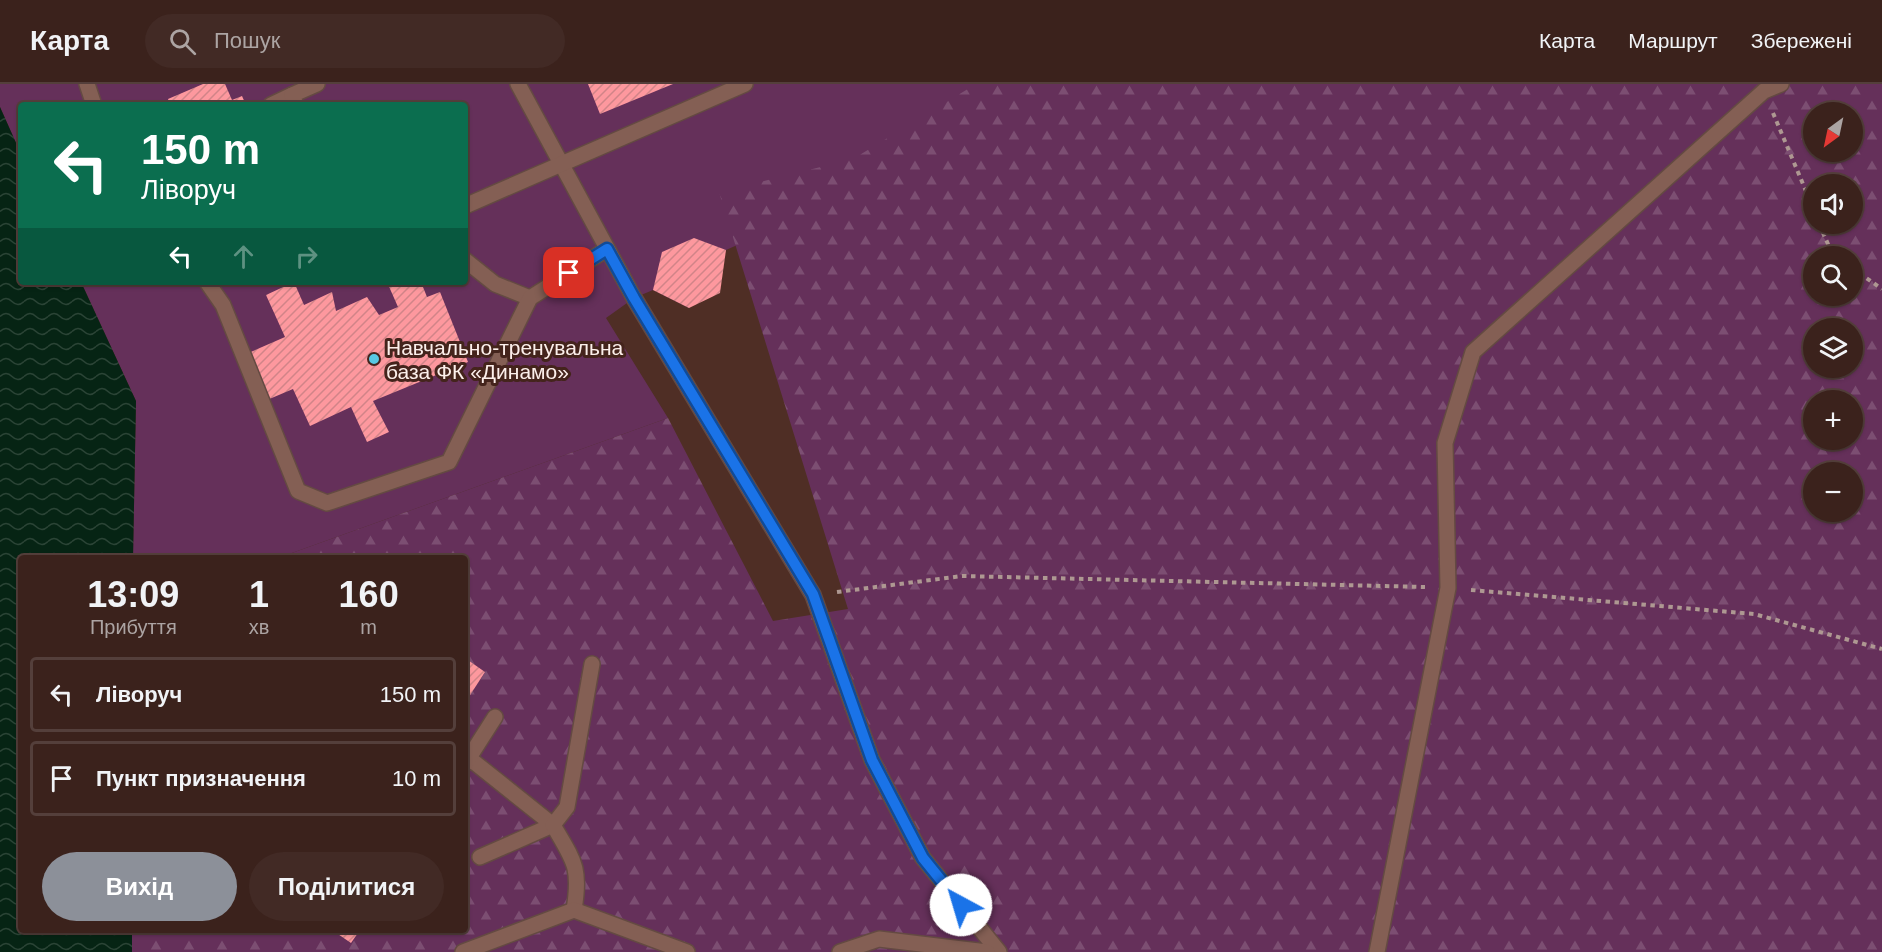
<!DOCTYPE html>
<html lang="uk">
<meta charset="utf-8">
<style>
body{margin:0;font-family:Helvetica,sans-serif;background:#422a25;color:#f1f3f6;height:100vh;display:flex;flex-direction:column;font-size:22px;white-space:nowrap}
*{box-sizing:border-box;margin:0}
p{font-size:20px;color:#aca4a3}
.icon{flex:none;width:33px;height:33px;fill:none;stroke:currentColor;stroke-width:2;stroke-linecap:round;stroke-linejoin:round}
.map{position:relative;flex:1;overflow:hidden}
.sheet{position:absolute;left:18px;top:471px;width:450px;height:378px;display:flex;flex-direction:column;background:#3b221c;border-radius:6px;box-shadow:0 2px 4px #0004,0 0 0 2px #543f3b}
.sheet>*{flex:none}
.top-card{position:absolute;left:18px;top:18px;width:450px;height:183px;border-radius:6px;box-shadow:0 2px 4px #0004,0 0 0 2px #543f3b;background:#0b6e4f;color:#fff;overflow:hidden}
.needle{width:39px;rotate:213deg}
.controls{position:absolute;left:1803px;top:18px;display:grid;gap:12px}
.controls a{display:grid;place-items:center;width:60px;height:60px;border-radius:50%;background:#3b221c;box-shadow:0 2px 4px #0004,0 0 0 2px #543f3b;font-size:30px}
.pin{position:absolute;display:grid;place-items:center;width:51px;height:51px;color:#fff;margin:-26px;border-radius:12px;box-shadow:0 3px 9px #0006}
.me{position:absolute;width:66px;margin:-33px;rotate:321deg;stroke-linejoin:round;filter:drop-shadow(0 0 4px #0008)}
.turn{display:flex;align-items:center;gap:21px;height:126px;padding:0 24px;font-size:27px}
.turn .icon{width:78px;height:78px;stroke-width:2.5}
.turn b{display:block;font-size:42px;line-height:51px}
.lanes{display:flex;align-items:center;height:57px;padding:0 24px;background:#0003;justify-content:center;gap:30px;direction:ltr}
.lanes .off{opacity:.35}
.eta{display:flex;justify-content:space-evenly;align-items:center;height:102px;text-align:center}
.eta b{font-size:36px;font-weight:700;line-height:42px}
.action{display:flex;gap:12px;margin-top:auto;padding:12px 24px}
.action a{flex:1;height:69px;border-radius:36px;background:#8c9099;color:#fff;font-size:24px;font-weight:700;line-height:69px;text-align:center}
.action a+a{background:#422a25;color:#f1f3f6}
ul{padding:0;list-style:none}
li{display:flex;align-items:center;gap:18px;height:75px;margin:0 12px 9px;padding:0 12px;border:3px solid #543f3b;border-radius:6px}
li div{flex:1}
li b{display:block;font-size:22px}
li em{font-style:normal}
header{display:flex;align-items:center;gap:36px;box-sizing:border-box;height:84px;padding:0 30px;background:#3b221c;border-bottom:2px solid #543f3b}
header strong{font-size:28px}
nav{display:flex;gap:33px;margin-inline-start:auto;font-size:21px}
.search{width:420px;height:54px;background:#422a25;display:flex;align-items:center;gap:15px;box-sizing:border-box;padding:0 21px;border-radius:33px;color:#aca4a3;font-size:22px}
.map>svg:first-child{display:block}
.grass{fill:#65305a}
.forest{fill:url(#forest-firs);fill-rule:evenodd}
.water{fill:url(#water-waves)}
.building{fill:url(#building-hatch)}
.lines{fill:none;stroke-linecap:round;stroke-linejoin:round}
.service-casing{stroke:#644a42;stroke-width:18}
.path{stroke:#ae9892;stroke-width:4;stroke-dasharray:4.5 4.5;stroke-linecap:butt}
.service{stroke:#845f54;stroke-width:15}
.route-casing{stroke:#114b97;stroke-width:15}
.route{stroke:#1a73e8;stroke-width:10}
.poi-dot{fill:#58c9e3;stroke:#44241c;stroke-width:2}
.labels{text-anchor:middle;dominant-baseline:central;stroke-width:6;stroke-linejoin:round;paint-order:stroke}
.poi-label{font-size:21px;fill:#fcefeb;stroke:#44241c;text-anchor:start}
</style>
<header>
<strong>Карта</strong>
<div class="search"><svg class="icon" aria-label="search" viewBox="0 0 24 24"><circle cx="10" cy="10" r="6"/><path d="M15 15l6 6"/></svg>Пошук</div>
<nav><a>Карта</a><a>Маршрут</a><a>Збережені</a></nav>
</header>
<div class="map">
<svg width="1882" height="868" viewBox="0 0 1882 868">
<defs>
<pattern id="forest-firs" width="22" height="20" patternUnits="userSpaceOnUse" patternTransform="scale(1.5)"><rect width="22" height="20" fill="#65305a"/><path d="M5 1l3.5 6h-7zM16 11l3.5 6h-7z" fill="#7c4e72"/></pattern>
<pattern id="water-waves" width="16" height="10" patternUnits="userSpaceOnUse" patternTransform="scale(1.5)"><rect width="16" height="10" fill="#062414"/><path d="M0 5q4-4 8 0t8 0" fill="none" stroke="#2b4436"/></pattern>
<pattern id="building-hatch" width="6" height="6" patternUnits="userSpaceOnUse" patternTransform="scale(1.5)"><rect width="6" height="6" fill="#fd989e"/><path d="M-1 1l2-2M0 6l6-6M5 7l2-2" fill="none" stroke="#d18488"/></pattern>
</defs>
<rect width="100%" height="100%" fill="#4f2e25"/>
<path class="grass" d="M0,0H1211L760,151L726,166L689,224L653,206L634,214L606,234L668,334L278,474H133L136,317L81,198H465V21H21V70L0,23Z"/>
<path class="forest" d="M976,0H1882V868H132V846H465V474H278L668,334L773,537L848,525L719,108L853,75ZM1814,28H1852V68H1814ZM1814,100H1852V140H1814ZM1814,172H1852V212H1814ZM1814,244H1852V284H1814ZM1814,316H1852V356H1814ZM1814,388H1852V428H1814Z"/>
<path class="water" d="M0,23L21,70V198H81L136,317L133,474H21V846H132V868H0Z"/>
<g class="building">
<path d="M203,0H225L232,16L242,12L246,21H170L168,15Z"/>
<path d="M588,0H673L600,30Z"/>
<path d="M694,154L726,166L720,209L689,224L653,206L662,168Z"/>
<path d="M294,198L304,221L332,208L336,227L367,213L379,231L398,223L387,198H421L427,213L440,208L468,278L373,317L389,348L367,358L351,323L310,342L293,305L267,316L246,270L285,253L266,211Z"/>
<path d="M465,574L485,588L465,619Z"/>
<path d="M332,846H360L351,859Z"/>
</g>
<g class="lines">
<g class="service-casing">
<g id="service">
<path d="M87,0L94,21"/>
<path d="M518,0L634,214L813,511L872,676L923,774L999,868"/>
<path d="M271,21L292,11"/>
<path d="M296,21L292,11L317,0"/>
<path d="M465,122L745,0"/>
<path d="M465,176L495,200L530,214"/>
<path d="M207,198L223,221L298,407L327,419L449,378L530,214L607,165"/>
<path d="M469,674L553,741L480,773"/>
<path d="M465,680L495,633"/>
<path d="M574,826C581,783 574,777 553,741L567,723L592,580"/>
<path d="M463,868L574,826L687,868"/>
<path d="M840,868L879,855L987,868"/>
<path d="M1377,868L1448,504L1445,359L1473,268L1764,7L1781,0"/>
</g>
</g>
<g class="path">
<path d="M1773,29L1814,126"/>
<path d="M1819,140L1832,169L1837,172"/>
<path d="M1852,184L1882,205"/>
<path d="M1471,506L1754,530L1882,565"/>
<path d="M837,508L962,492L1425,503"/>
</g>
<use href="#service" class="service"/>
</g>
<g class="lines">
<g class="route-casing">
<path id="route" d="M569,189L607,165L634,214L813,510L872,676L923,774L961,821"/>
</g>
<use href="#route" class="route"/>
</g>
<circle class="poi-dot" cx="374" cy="275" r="6"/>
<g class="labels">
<g class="poi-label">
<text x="386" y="263">Навчально-тренувальна<tspan x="386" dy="24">база ФК «Динамо»</tspan></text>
</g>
</g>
</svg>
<div class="controls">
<a><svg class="needle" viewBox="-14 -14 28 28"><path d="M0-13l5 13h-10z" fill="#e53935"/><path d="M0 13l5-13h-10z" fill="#aca4a3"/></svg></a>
<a><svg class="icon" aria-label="sound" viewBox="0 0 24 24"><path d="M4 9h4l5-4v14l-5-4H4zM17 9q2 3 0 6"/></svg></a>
<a><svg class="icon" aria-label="search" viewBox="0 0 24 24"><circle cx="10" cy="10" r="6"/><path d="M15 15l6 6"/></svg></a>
<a><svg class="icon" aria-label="layers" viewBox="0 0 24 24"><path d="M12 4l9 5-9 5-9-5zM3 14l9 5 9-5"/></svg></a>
<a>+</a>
<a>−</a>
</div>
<div class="pin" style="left:569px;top:189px;background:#d93025"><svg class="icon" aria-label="arrive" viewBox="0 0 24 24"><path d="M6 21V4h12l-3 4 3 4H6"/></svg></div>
<svg class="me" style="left:961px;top:821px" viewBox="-20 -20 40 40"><circle r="19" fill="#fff"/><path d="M0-13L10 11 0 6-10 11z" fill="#1a73e8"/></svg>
<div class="top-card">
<div class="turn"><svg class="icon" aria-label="left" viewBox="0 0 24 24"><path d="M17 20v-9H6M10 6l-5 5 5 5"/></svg><div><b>150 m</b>Ліворуч</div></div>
<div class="lanes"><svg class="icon" aria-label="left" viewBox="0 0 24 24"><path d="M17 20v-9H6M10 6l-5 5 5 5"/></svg><svg class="icon off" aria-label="ahead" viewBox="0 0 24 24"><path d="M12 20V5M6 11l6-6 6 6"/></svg><svg class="icon off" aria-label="right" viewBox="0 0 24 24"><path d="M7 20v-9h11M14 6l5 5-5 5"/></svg></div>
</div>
<section class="sheet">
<div class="eta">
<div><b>13:09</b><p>Прибуття</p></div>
<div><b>1</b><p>хв</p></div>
<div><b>160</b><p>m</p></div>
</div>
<ul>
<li><svg class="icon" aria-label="left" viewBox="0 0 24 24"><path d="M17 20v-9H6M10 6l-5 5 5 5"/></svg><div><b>Ліворуч</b></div><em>150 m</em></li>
<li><svg class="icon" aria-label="arrive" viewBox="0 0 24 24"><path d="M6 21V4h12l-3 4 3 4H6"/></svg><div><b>Пункт призначення</b></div><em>10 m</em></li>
</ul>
<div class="action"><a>Вихід</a><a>Поділитися</a></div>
</section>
</div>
